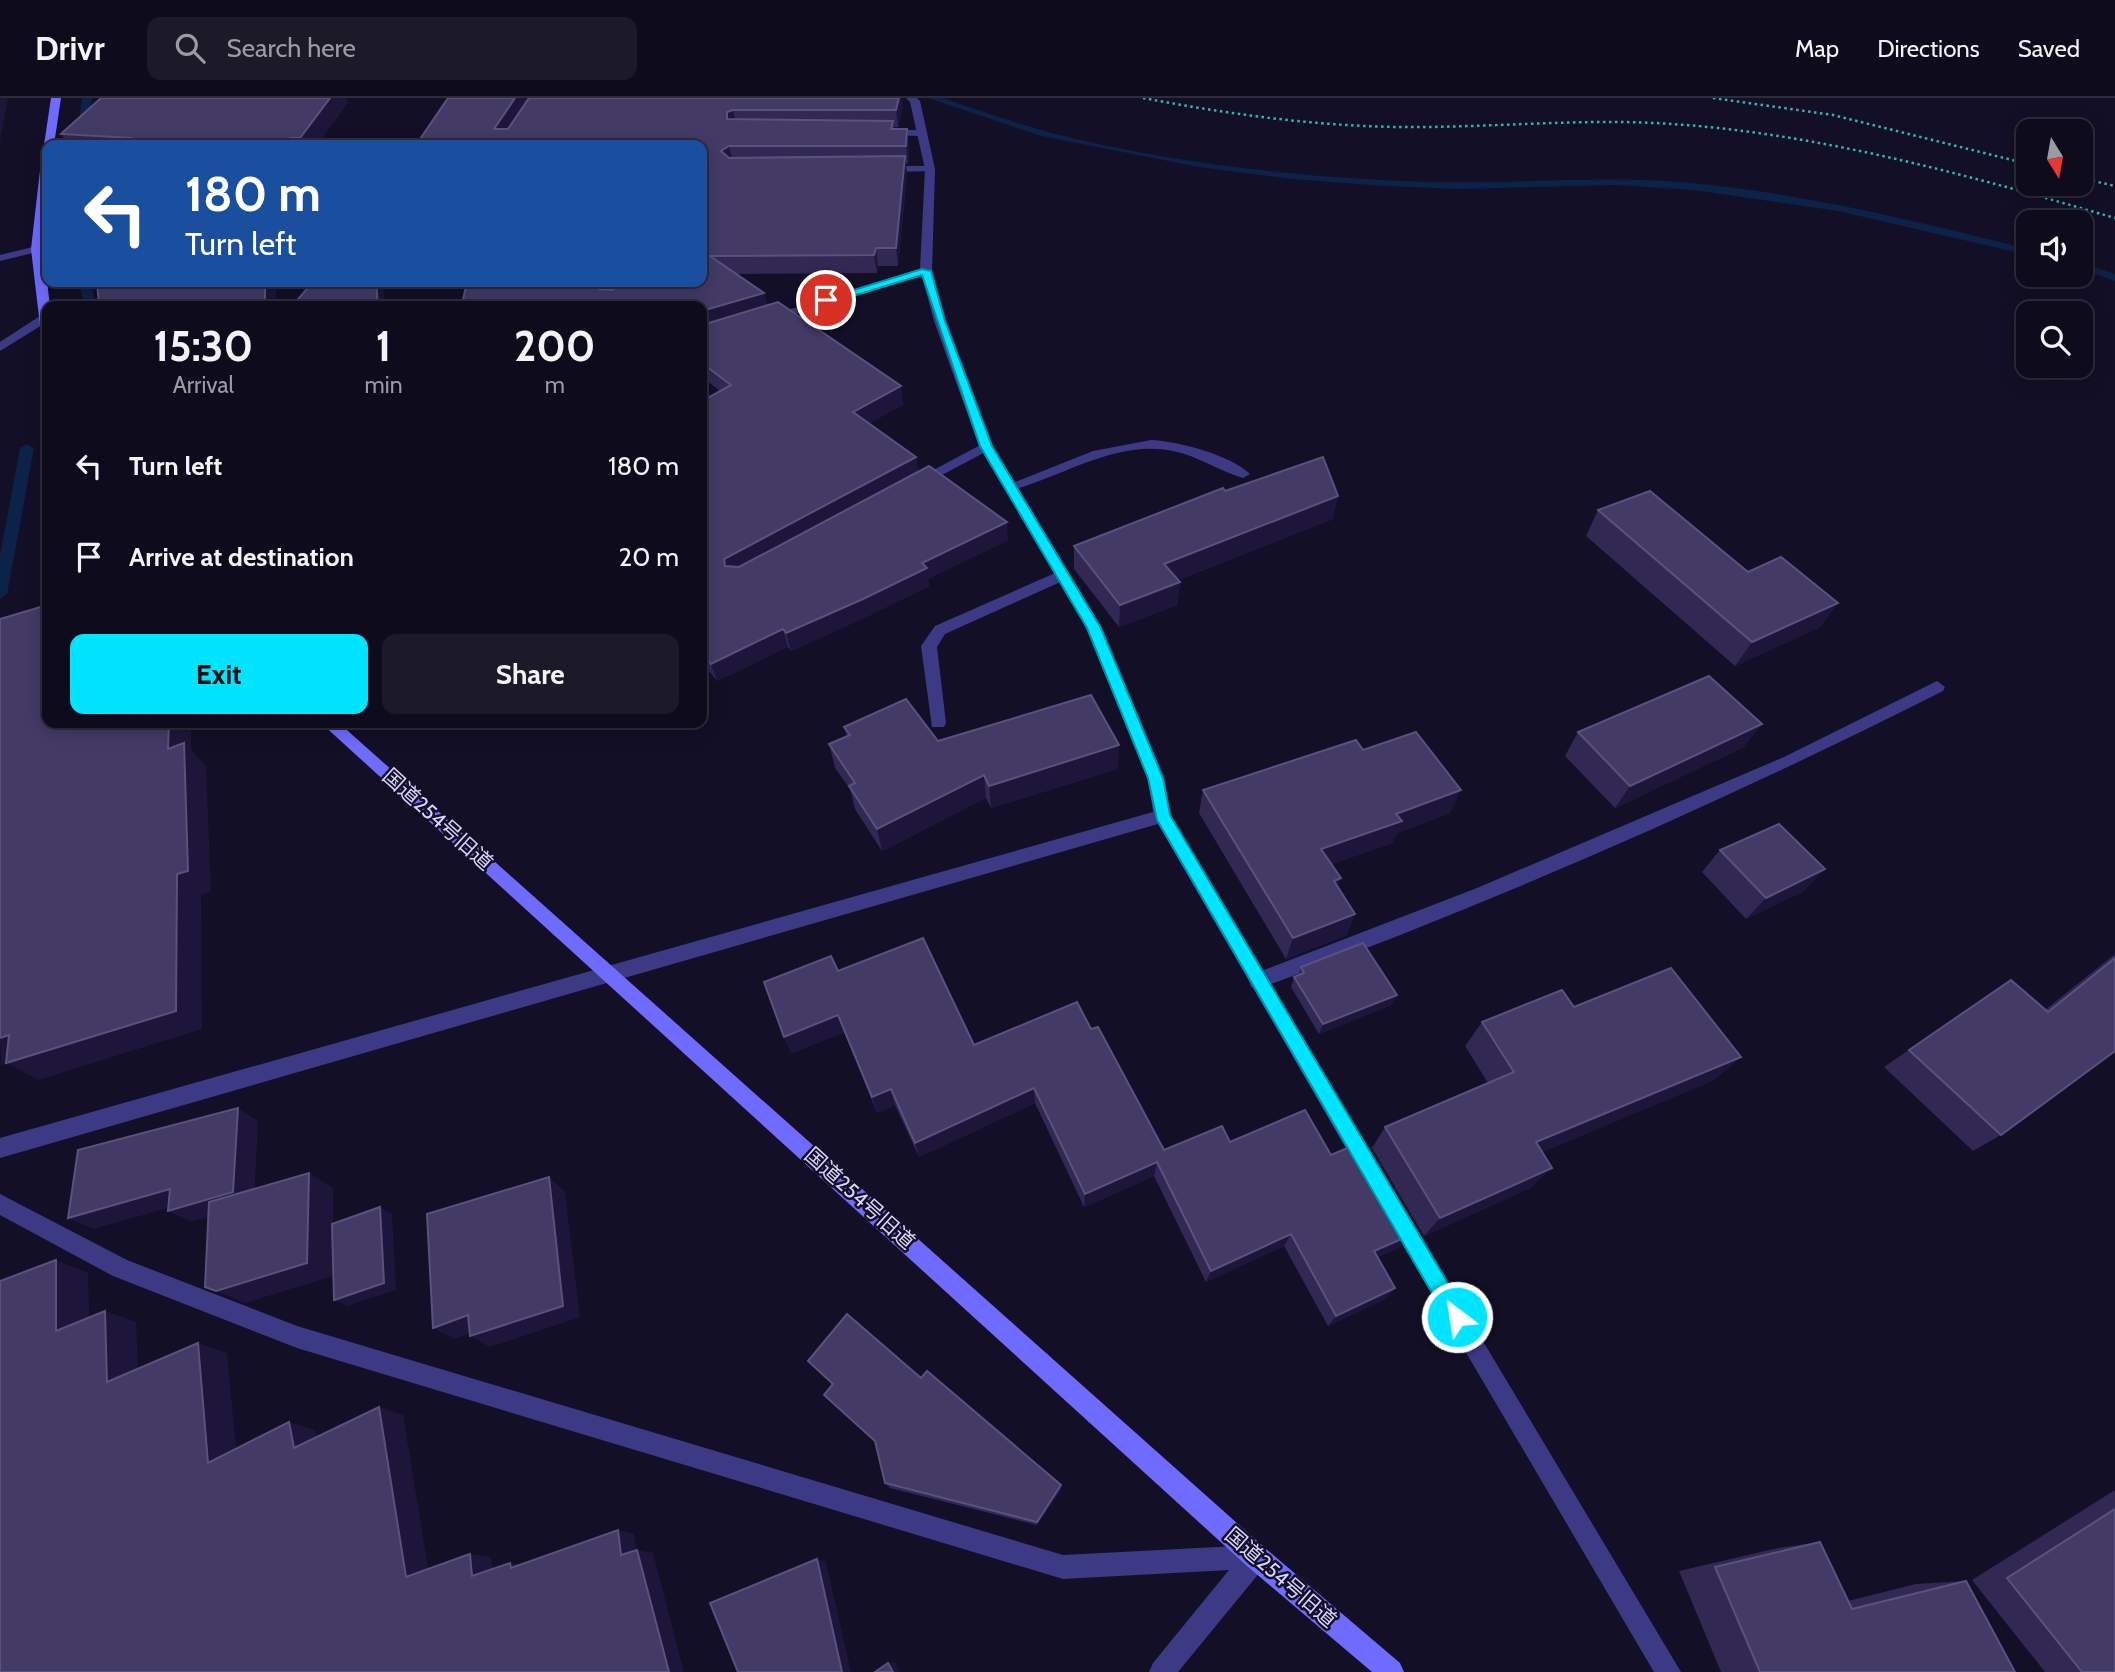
<!DOCTYPE html>
<meta charset="utf-8">
<style>
body{margin:0;font-family:Cabin,"Noto Sans JP",sans-serif;background:#1c1929;color:#f1f3f6;height:100vh;display:flex;flex-direction:column;font-size:26px;white-space:nowrap}
*{box-sizing:border-box;margin:0}
p{font-size:23px;color:#9b9ba3}
.icon{flex:none;width:38px;height:38px;fill:none;stroke:currentColor;stroke-width:2;stroke-linecap:round;stroke-linejoin:round}
.map{position:relative;flex:1;overflow:hidden}
.panel{position:absolute;left:42px;top:203px;width:665px;height:427px;display:flex;flex-direction:column;background:#0e0b1c;border-radius:14px;box-shadow:0 4px 18px #0003,0 0 0 2px #2e2b3b}
.panel>*{flex:none}
.hud{position:absolute;left:42px;top:42px;width:665px;height:147px;border-radius:14px;box-shadow:0 4px 18px #0003,0 0 0 2px #2e2b3b;background:#1a4fa0;color:#fff;overflow:hidden}
.needle{width:46px;rotate:169deg}
.buttons{position:absolute;left:2016px;top:21px;display:grid;gap:14px}
.buttons a{display:grid;place-items:center;width:77px;height:77px;border-radius:14px;background:#0e0b1c;box-shadow:0 4px 18px #0003,0 0 0 2px #2e2b3b;font-size:35px}
.pin{position:absolute;display:grid;place-items:center;width:60px;height:60px;color:#fff;margin:-30px;border:4px solid #fff;border-radius:50%;box-shadow:0 2px 7px #0007}
.me{position:absolute;width:77px;margin:-38px;rotate:329deg;stroke-linejoin:round;filter:drop-shadow(0 0 5px #0008)}
.turn{display:flex;align-items:center;gap:24px;height:147px;padding:0 28px;font-size:32px}
.turn .icon{width:91px;height:91px;stroke-width:2.5}
.turn b{display:block;font-size:49px;line-height:60px}
.eta{display:flex;justify-content:space-evenly;align-items:center;height:119px;text-align:center}
.eta b{font-size:42px;font-weight:800;line-height:49px}
.cta{display:flex;gap:14px;margin-top:auto;padding:14px 28px}
.cta a{flex:1;height:80px;border-radius:14px;background:#00e5ff;color:#111;font-size:28px;font-weight:800;line-height:80px;text-align:center}
.cta a+a{background:#1c1929;color:#f1f3f6}
ul{padding:0;list-style:none}
li{display:flex;align-items:center;gap:21px;height:91px;padding:0 28px}
li div{flex:1}
li b{display:block;font-size:26px}
li em{font-style:normal}
header{display:flex;align-items:center;gap:42px;box-sizing:border-box;height:98px;padding:0 35px;background:#0e0b1c;border-bottom:2px solid #2e2b3b}
header strong{font-size:33px}
nav{display:flex;gap:38px;margin-inline-start:auto;font-size:24px}
.search{width:490px;height:63px;background:#1c1929;display:flex;align-items:center;gap:18px;box-sizing:border-box;padding:0 24px;border-radius:14px;color:#9b9ba3;font-size:26px}
.map>svg:first-child{display:block}
.lines{fill:none;stroke-linecap:round;stroke-linejoin:round}
.stream{fill:#0c2248;fill-rule:evenodd}
.path{stroke:#2fb8b0;stroke-width:2.5;stroke-dasharray:2.5 3.5;stroke-linecap:butt}
.lane{fill:#3d3a85;fill-rule:evenodd}
.street{fill:#3d3a85;fill-rule:evenodd}
.secondary{fill:#6f6bff;fill-rule:evenodd}
.wall{fill:#312854}
.shaded-wall{fill:#1d163a}
.building{fill:#433a66;stroke:#5a527e;stroke-width:2}
.route{fill:#00e5ff;stroke:#0095a6;stroke-width:2}
.labels{text-anchor:middle;dominant-baseline:central;stroke-width:5;stroke-linejoin:round;paint-order:stroke}
.street-label{font-size:21px;fill:#d9d4ff;stroke:#130f26}
</style>
<header>
<strong>Drivr</strong>
<div class="search"><svg class="icon" aria-label="search" viewBox="0 0 24 24"><circle cx="10" cy="10" r="6"/><path d="M15 15l6 6"/></svg>Search here</div>
<nav><a>Map</a><a>Directions</a><a>Saved</a></nav>
</header>
<div class="map">
<svg width="2115" height="1574" viewBox="0 0 2115 1574">
<rect width="100%" height="100%" fill="#130f26"/>
<g class="lines">
<g class="stream">
<path d="M82,0H92L86,47H76Z"/>
<path d="M928,0H943C978,12 1012,24 1048,34C1172,66 1304,80 1432,84C1519,86 1605,77 1692,85C1806,96 1917,123 2028,151V157L1838,113L1693,92L1617,87L1458,91L1385,88L1292,81L1199,69L1041,38Z"/>
<path d="M2081,164L2115,176V183L2081,171Z"/>
<path d="M79,184H91L96,208H84Z"/>
<path d="M27,346L34,350L7,496L0,501V457L20,350Z"/>
</g>
<g class="path">
<path d="M1143,0C1228,16 1314,28 1400,29C1485,30 1570,21 1655,25C1812,33 1964,76 2115,120"/>
<path d="M1713,0L1833,17L2028,66"/>
<path d="M2081,80L2115,88"/>
</g>
<g class="lane">
<path d="M884,32H922L927,35L922,38L880,37V33Z"/>
<path d="M930,68L935,71L934,73L884,74L879,71L884,68Z"/>
<path d="M1151,342C1177,343 1231,357 1250,376L1243,380C1219,373 1198,358 1173,353C1117,341 1064,378 1012,392L1005,388L1093,353Z"/>
<path d="M986,344L993,348L991,351L923,387L918,388L911,384Z"/>
<path d="M1062,472L1067,473V481L945,536L937,549L946,625L944,629H932L921,548L935,528Z"/>
<path d="M1937,583L1945,589L1943,593C1721,705 1491,806 1258,891L1251,889L1249,883L1251,877L1477,790L1784,659Z"/>
</g>
<g class="street">
<path d="M906,0H917L920,3L935,71L932,173L946,223L993,348L1101,530L1164,680L1170,717L1373,1059L1376,1066L1373,1073L1366,1076L1359,1073L1158,726L0,1060V1040L1153,714L1148,680L1087,530L979,348L934,223L922,178L772,223L762,220L920,171L925,71L910,4Z"/>
<path d="M37,148L41,149V153L0,163V157Z"/>
<path d="M40,218H47V224L0,253V244Z"/>
<path d="M0,1096L127,1162L297,1228L1063,1457L1256,1447L1265,1450L1268,1459L1265,1468L1178,1574H1149L1153,1565L1229,1472L1063,1481L297,1250L113,1178L0,1117Z"/>
<path d="M1398,1110L1405,1113L1681,1574H1654L1391,1127L1388,1120L1391,1113Z"/>
</g>
<g class="secondary">
<path d="M51,0H61L54,47H47V50L44,47Z"/>
<path d="M47,52V105L43,151L50,208H47V240L41,236L31,151L42,55Z"/>
<path d="M321,625H339L1265,1450L1400,1565L1404,1574H1372L1247,1468Z"/>
</g>
</g>
<g class="wall">
<path d="M448,0L903,8L898,29H894V31H907L909,49L908,65L906,66L907,76L898,168H878L877,175L737,176L764,195L767,208L903,307L869,325L916,359L918,374L1008,442L928,481L929,488L866,519L791,553L788,549L717,583L702,564V303L720,293L702,279V208L462,206L467,184H611L609,192H613L702,184Z"/>
<path d="M348,4L317,47H69L61,36Z"/>
<path d="M1225,393L1333,421L1178,482L1180,484L1177,507L1119,529L1074,471V448Z"/>
<path d="M1598,412L1748,474L1838,505L1820,529L1735,568L1586,438Z"/>
<path d="M844,629L938,643L1119,647L1117,671L991,710L986,700L882,753L855,711L850,691L835,670L829,646L847,639Z"/>
<path d="M1578,634L1744,649L1615,710L1565,658Z"/>
<path d="M1203,692L1450,715L1397,735L1392,745L1332,766L1338,789L1347,837L1286,861L1199,715Z"/>
<path d="M1720,752L1804,793L1746,821L1702,774Z"/>
<path d="M2115,856V953L2001,1037L1973,1053L1884,969L2011,882L2045,912Z"/>
<path d="M1301,869L1397,897L1391,907L1319,936L1291,889L1294,879L1298,877Z"/>
<path d="M838,873L974,947L1091,931L1164,1052L1230,1044L1331,1057L1402,1148L1378,1159L1395,1190L1385,1201L1328,1228L1284,1148L1206,1184L1154,1078L1084,1109L1035,1005L919,1059L895,1007L877,1015L844,934L792,955L784,939Z"/>
<path d="M1482,924L1741,959L1714,982L1542,1054L1532,1089L1424,1138L1372,1050L1385,1029L1488,985L1465,948Z"/>
<path d="M808,1263L921,1280L1061,1392L1037,1427L890,1390L885,1385L875,1344L824,1297L833,1287Z"/>
<path d="M2115,1392V1574H2045L1972,1482Z"/>
<path d="M1820,1444L1848,1503L1916,1486L1966,1483L2015,1574H1721L1679,1473L1778,1450Z"/>
</g>
<g class="shaded-wall">
<path d="M0,0H8L0,44Z"/>
<path d="M330,0H346L348,4L317,47H304L300,40Z"/>
<path d="M515,0H533L501,47L494,31Z"/>
<path d="M899,0H902L903,8L898,29L896,12Z"/>
<path d="M733,12L737,29L727,21V14Z"/>
<path d="M907,31L909,49L908,65L906,48Z"/>
<path d="M290,40L293,47H286Z"/>
<path d="M729,48L733,66L721,53Z"/>
<path d="M905,58L907,76L898,168L896,150Z"/>
<path d="M876,150L878,168L877,175L874,157Z"/>
<rect x="265" y="184" width="11" height="24"/>
<path d="M376,184H383L385,208H378Z"/>
<path d="M600,184H611L605,208L599,191Z"/>
<path d="M764,195L768,213L702,233V213Z"/>
<path d="M901,288L903,307L856,332L853,314Z"/>
<path d="M916,359L918,377L730,479L725,468L724,461Z"/>
<path d="M1338,398L1333,421L1162,488L1164,466Z"/>
<path d="M1007,424L1008,442L928,481L929,488L866,519L791,553L786,535L922,465Z"/>
<path d="M1180,484L1177,507L1119,529L1120,507Z"/>
<path d="M1838,505L1820,529L1735,568L1752,544Z"/>
<path d="M783,531L788,549L717,583L711,566Z"/>
<path d="M169,625H191V652L206,668L211,794L201,797L202,931L38,982L7,965L1,967L0,940L177,776L168,651Z"/>
<path d="M1762,626L1744,649L1615,710L1630,688Z"/>
<path d="M1119,647L1117,671L991,710L989,688Z"/>
<path d="M984,677L986,700L882,753L877,731Z"/>
<path d="M1461,692L1450,715L1397,735L1392,745L1314,773L1321,751L1396,716Z"/>
<path d="M1825,771L1804,793L1746,821L1766,800Z"/>
<path d="M1341,780L1333,802L1334,783Z"/>
<path d="M1355,816L1347,837L1286,861L1293,840Z"/>
<path d="M1397,897L1391,907L1319,936L1323,926Z"/>
<path d="M838,917L844,934L792,955L784,939Z"/>
<path d="M1741,959L1714,982L1516,1065L1536,1044Z"/>
<path d="M1034,990L1035,1005L919,1059L915,1045Z"/>
<path d="M891,991L895,1007L877,1015L872,999Z"/>
<path d="M238,1010L258,1023L254,1105L191,1124L168,1113Z"/>
<path d="M1157,1064L1154,1078L1084,1109L1085,1096Z"/>
<path d="M1552,1070L1532,1089L1424,1138L1440,1120Z"/>
<path d="M309,1075L333,1090V1178L245,1205L216,1193Z"/>
<path d="M549,1079L565,1094L580,1219L490,1249L470,1238Z"/>
<path d="M170,1091L193,1103L93,1131L68,1120Z"/>
<path d="M380,1109L392,1116L396,1192L347,1208L334,1202Z"/>
<path d="M1291,1136L1284,1148L1206,1184L1211,1173Z"/>
<path d="M1413,1136L1402,1148L1365,1165L1374,1153Z"/>
<path d="M56,1162L88,1175L90,1243L56,1233Z"/>
<path d="M1395,1190L1385,1201L1328,1228L1336,1218Z"/>
<path d="M105,1213L136,1224L139,1293L107,1284Z"/>
<path d="M468,1217L489,1228L455,1241L433,1230Z"/>
<path d="M198,1245L227,1255L238,1371L208,1365Z"/>
<path d="M379,1309L403,1317L430,1481L406,1479Z"/>
<path d="M289,1324L315,1332L321,1357L294,1350Z"/>
<path d="M1061,1387V1392L1037,1427V1424Z"/>
<path d="M618,1432L634,1436L638,1460L621,1457Z"/>
<path d="M637,1452L653,1455L684,1574H669Z"/>
<path d="M470,1456L491,1459L494,1480L472,1478Z"/>
<path d="M817,1461L826,1464L851,1574H842Z"/>
<path d="M510,1465L530,1468L511,1470Z"/>
<path d="M895,1564L900,1574H893L888,1565Z"/>
</g>
<g class="building">
<path d="M101,0H330L300,40H290L286,47H126L131,40L61,36Z"/>
<path d="M448,0H515L494,31H508L529,0H899L896,12H733L727,14V21L893,23L891,31H907L906,48H729L721,53L729,60L905,58L896,150H876L874,157L710,158L764,195L702,213V208H452L462,206L467,184H600L599,191L613,192L615,184H702V47H416Z"/>
<path d="M97,184H265V208H99Z"/>
<path d="M313,184H376L378,208H292Z"/>
<path d="M778,204L901,288L853,314L916,359L724,461L725,468L739,469L929,368L1007,424L922,465L927,470L863,501L786,535L783,531L711,566L702,554V303L731,287L702,265V227Z"/>
<path d="M1323,359L1338,398L1164,466L1180,484L1120,507L1074,448L1223,390L1225,393Z"/>
<path d="M1650,393L1748,474L1781,459L1838,505L1752,544L1598,412Z"/>
<path d="M47,507V625H169L168,651L184,645L188,773L177,776L176,913L6,965L9,937L0,940V521Z"/>
<path d="M1709,578L1762,626L1630,688L1578,634Z"/>
<path d="M1091,597L1119,647L989,688L984,677L877,731L849,688L855,685L829,646L850,637L844,629L906,601L938,643Z"/>
<path d="M1416,634L1461,692L1396,716L1402,723L1321,751L1341,780L1334,783L1355,816L1293,840L1203,692L1356,642L1363,652Z"/>
<path d="M1779,726L1825,771L1766,800L1720,752Z"/>
<path d="M923,840L974,947L1077,904L1091,931L1098,929L1164,1052L1222,1028L1230,1044L1305,1012L1331,1057L1359,1045L1413,1136L1374,1153L1395,1190L1336,1218L1291,1136L1211,1173L1157,1064L1085,1096L1034,990L915,1045L891,991L872,999L838,917L784,939L764,884L831,858L838,873Z"/>
<path d="M1363,845L1397,897L1323,926L1294,879L1304,875L1301,869Z"/>
<path d="M2115,860V953L2001,1037L1909,952L2011,882L2048,914Z"/>
<path d="M1671,870L1741,959L1536,1044L1552,1070L1440,1120L1385,1029L1514,974L1482,924L1562,892L1574,909Z"/>
<path d="M238,1010L233,1094L168,1113L170,1091L68,1120L78,1052Z"/>
<path d="M309,1075L307,1165L216,1193L205,1189L209,1104Z"/>
<path d="M549,1079L563,1208L470,1238L468,1217L433,1230L427,1116Z"/>
<path d="M380,1109L384,1185L334,1202L332,1126Z"/>
<path d="M56,1162V1233L105,1213L107,1284L198,1245L208,1365L289,1324L294,1350L379,1309L406,1479L470,1456L472,1478L510,1465L511,1470L618,1432L621,1457L637,1452L669,1574H0V1183Z"/>
<path d="M847,1216L921,1280L927,1273L1061,1387L1037,1424L885,1385L875,1343L824,1297L833,1286L808,1263Z"/>
<path d="M2115,1411V1574H2082L2007,1480Z"/>
<path d="M1820,1444L1852,1511L1966,1483L2015,1574H1760L1715,1469Z"/>
<path d="M817,1461L842,1574H738L710,1505Z"/>
<path d="M888,1565L893,1574H875Z"/>
</g>
<path class="route" d="M922,171L931,173L945,223L992,348L1101,530L1163,680L1170,717L1464,1212L1466,1219L1464,1226L1457,1229L1450,1226L1157,722L1148,680L1087,530L980,348L922,177L830,205L821,202Z"/>
<g class="labels">
<g class="street-label">
<text transform="translate(438 721) rotate(42)">国道254号旧道</text>
<text transform="translate(860 1100) rotate(42)">国道254号旧道</text>
<text transform="translate(1281 1479) rotate(41)">国道254号旧道</text>
</g>
</g>
</svg>
<div class="buttons">
<a><svg class="needle" viewBox="-14 -14 28 28"><path d="M0-13l5 13h-10z" fill="#e53935"/><path d="M0 13l5-13h-10z" fill="#9b9ba3"/></svg></a>
<a><svg class="icon" aria-label="sound" viewBox="0 0 24 24"><path d="M4 9h4l5-4v14l-5-4H4zM17 9q2 3 0 6"/></svg></a>
<a><svg class="icon" aria-label="search" viewBox="0 0 24 24"><circle cx="10" cy="10" r="6"/><path d="M15 15l6 6"/></svg></a>
</div>
<div class="pin" style="left:826px;top:202px;background:#d93025"><svg class="icon" aria-label="arrive" viewBox="0 0 24 24"><path d="M6 21V4h12l-3 4 3 4H6"/></svg></div>
<svg class="me" style="left:1457px;top:1219px" viewBox="-20 -20 40 40"><circle r="17" fill="#00e5ff" stroke="#fff" stroke-width="3"/><path d="M0-11L8 9 0 5-8 9z" fill="#fff"/></svg>
<div class="hud">
<div class="turn"><svg class="icon" aria-label="left" viewBox="0 0 24 24"><path d="M17 20v-9H6M10 6l-5 5 5 5"/></svg><div><b>180 m</b>Turn left</div></div>
</div>
<section class="panel">
<div class="eta">
<div><b>15:30</b><p>Arrival</p></div>
<div><b>1</b><p>min</p></div>
<div><b>200</b><p>m</p></div>
</div>
<ul>
<li><svg class="icon" aria-label="left" viewBox="0 0 24 24"><path d="M17 20v-9H6M10 6l-5 5 5 5"/></svg><div><b>Turn left</b></div><em>180 m</em></li>
<li><svg class="icon" aria-label="arrive" viewBox="0 0 24 24"><path d="M6 21V4h12l-3 4 3 4H6"/></svg><div><b>Arrive at destination</b></div><em>20 m</em></li>
</ul>
<div class="cta"><a>Exit</a><a>Share</a></div>
</section>
</div>
